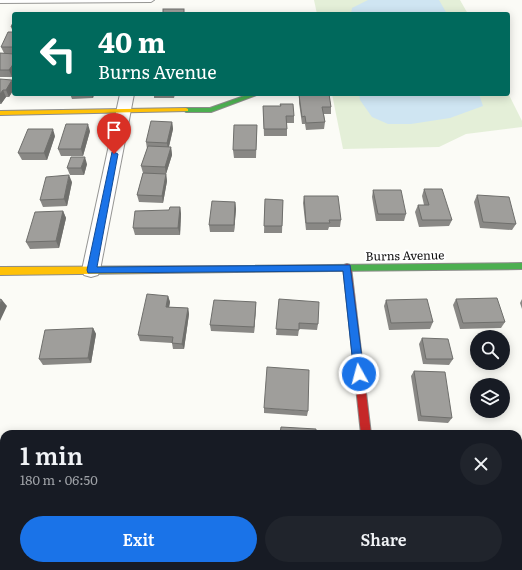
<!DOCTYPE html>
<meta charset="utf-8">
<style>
body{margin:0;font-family:Literata,serif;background:#20242c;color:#f1f3f6;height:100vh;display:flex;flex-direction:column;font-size:15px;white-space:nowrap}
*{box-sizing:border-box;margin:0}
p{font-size:13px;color:#9ea1a6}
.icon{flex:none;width:22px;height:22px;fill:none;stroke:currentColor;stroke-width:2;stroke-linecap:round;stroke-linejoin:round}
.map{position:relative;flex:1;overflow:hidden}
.drawer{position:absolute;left:0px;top:430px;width:522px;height:140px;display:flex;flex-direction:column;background:#171b24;border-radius:12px 12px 0 0;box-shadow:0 2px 10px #0003}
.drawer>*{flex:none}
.banner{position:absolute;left:12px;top:12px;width:498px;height:84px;border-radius:4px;box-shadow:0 2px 10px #0003;background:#00695c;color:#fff;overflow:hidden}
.fabs{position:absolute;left:470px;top:330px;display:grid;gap:8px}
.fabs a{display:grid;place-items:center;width:40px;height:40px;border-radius:50%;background:#171b24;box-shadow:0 2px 10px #0003;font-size:20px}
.pin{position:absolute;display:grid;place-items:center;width:34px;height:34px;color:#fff;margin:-41px -17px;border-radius:50% 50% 50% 0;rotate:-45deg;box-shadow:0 0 4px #0007}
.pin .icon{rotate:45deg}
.me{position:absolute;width:44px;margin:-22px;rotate:353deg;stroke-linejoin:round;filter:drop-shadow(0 0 3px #0008)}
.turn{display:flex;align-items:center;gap:14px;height:84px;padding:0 20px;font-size:18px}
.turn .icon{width:52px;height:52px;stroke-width:2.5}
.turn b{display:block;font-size:28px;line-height:34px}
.round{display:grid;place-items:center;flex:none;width:42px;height:42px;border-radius:21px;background:#20242c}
.headline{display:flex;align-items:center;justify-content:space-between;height:68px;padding:0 20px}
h1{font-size:24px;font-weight:600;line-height:30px}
.primary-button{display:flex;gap:8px;margin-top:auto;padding:8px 20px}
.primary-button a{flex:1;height:46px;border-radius:24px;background:#1a73e8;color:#fff;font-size:16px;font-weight:600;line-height:46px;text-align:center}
.primary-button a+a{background:#20242c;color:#f1f3f6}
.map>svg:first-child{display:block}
.green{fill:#e4efd8}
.water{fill:#cfe5f2}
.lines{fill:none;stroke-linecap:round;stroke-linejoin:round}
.lane-casing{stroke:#959593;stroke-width:2}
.street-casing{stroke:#959593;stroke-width:2}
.fast-casing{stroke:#8c8c8a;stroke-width:2}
.slow-casing{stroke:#8c8c8a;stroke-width:2}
.jam-casing{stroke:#8c8c8a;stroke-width:2}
.lane{fill:#fefefe;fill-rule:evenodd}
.street{fill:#fefefe;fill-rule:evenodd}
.fast{fill:#4caf50;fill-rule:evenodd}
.slow{fill:#ffc107;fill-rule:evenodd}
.jam{fill:#c62828;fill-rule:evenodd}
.wall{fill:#898885}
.shaded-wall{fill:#6f6f6c}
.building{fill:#9f9e9b;stroke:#6f6f6c}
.route{fill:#1a73e8;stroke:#114b97}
.labels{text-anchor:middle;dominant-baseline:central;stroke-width:4;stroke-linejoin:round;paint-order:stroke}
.street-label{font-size:12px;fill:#0f0f0f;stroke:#fff}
</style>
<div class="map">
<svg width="522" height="570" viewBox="0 0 522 570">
<rect width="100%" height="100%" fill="#fbfbf6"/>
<g class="green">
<path d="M314,0H460L468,14H317Z"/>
<path d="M508,93L522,121V127L466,134L439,147L343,149L332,94Z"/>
</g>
<g class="water">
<path d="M368,0H439L447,14H351L352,8Z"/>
<path d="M359,94H479L483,106L450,118L411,124H388L372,117L360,100Z"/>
</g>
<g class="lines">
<g class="lane-casing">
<path id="lane" d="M0,0H154L151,2L0,3Z"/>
</g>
<g class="street-casing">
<g id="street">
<path d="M120,94H134L100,270L98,275L91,277L84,275L82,270Z"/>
<path d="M368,566H394L395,570H369Z"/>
</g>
</g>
<g class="fast-casing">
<g id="fast">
<path d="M250,94H259L211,112H186L183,110L186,108H210Z"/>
<path d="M522,263V269L235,272L232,271L231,269L232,267L235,266Z"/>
</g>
</g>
<g class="slow-casing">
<g id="slow">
<path d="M186,108L188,109V111L0,115V111Z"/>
<path d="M235,266L238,267L239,269L238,271L235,272L0,275V267Z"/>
</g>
</g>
<g class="jam-casing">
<path id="jam" d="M347,264L350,265L351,267L371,434H361L343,267L344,265Z"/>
</g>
<use href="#lane" class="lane"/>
<use href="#street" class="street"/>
<use href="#fast" class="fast"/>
<use href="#slow" class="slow"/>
<use href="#jam" class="jam"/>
</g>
<g class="wall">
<path d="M14,20V75L12,77H0V53H4L1,47L13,32L11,27Z"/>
<path d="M0,79L14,84V89L9,97H6L1,104H0Z"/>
<path d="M70,94H94L93,98L72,99Z"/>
<path d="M154,94H175L174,98H154Z"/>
<path d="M319,94H329L331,107V114H324L325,122L324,129L306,130L305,124H302L299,103V95H319Z"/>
<path d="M280,104L294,116V123H287V136H264L263,106H280Z"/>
<path d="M172,122L173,129L169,147H171L172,155L166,174L167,181L163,203L139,202L137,195L143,173L141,166L147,149L146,142Z"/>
<path d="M257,125L256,158H234L233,150Z"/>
<path d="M90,131L83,156H61L58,149Z"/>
<path d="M55,136L47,160H22L18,153Z"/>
<path d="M87,164L84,175H70L67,168Z"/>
<path d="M72,182L67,206L43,207L40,200Z"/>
<path d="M424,189L452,220L449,226L419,227L415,212L418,205H424L422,196Z"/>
<path d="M373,190L406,214L404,221H376L372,197Z"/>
<path d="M477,195L516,224L512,230L480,228L474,202Z"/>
<path d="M304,196L341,220L340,227H329L328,230H306L303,203Z"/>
<path d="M265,199L283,200L282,233H264Z"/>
<path d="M235,202L236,209L234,232H210L209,225Z"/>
<path d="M180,207L181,214L180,235H135L133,228L169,210Z"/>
<path d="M63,211L66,218L59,248L30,249L26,242Z"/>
<path d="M168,296L170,302L169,307L188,308L189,314L184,349H173L172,343L140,341L138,335Z"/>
<path d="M279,299L318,324L317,330L299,329L298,336L276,335Z"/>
<path d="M456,299L505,322L501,328L460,329L453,305Z"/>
<path d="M522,299V309L520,303Z"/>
<path d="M386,300L433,322L430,329L389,330L384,306Z"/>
<path d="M256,302L254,333L211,331L210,325Z"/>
<path d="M93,328L96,334L91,363L43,365L39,359Z"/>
<path d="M422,338L453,359L449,365L423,364L419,344Z"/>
<path d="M414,371L452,418L448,423L418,421L411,376Z"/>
<path d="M264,408L308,411L307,416L264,413Z"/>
<path d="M441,566H485L486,570H442Z"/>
</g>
<g class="shaded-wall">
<path d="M14,63V75L12,77L9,70Z"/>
<path d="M12,80L14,84V89L9,97L6,90Z"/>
<path d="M3,90L6,97L1,104L0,101V94Z"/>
<path d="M91,94H94L93,98Z"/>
<path d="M172,122L173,129L168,150L167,143Z"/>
<path d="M88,124L90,131L83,156L81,149Z"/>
<path d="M53,129L55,136L47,160L44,153Z"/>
<path d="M171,147L172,155L166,174L167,181L163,203L162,196L166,174L165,167Z"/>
<path d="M85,157L87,164L84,175L81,168Z"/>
<path d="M69,175L72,182L67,206L64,199Z"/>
<path d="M235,202L236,209L234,232V225Z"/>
<path d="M180,207L181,214L180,235L178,228Z"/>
<path d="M63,211L66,218L59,248L56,241Z"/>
<path d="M168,296L170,302L168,313L166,307Z"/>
<path d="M2,300L7,306L0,321V304Z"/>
<path d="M256,302V309L254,333V327Z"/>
<path d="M188,308L189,314L184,349L182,344Z"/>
<path d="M93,328L96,334L91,363L88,358Z"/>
<path d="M140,566H143V570H141Z"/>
</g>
<g class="building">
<rect x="163" y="9" width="21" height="5"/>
<rect x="17" y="13" width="18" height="1"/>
<path d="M14,20V26L11,27Z"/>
<path d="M8,32H14V47H1Z"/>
<path d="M0,53L14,54V63L9,70H0Z"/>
<path d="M0,79L12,80L6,90H3L0,94Z"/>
<path d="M319,94H329L331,107H322L325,122L306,123L305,116L302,117L299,95H319Z"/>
<path d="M280,104H293L294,116H286L287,129H264L263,106H281Z"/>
<path d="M151,121L172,122L167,143L146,142Z"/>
<path d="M66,124H88L81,149H58Z"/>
<path d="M234,125H257L256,150H233Z"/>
<path d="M28,129H53L44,153H18Z"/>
<path d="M148,146L171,147L165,167L141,166Z"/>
<path d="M71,157H85L81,168H67Z"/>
<path d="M143,173L166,174L162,196L137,195Z"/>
<path d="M69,175L64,199L40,200L46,177Z"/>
<path d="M424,189H442L452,220H422L418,205H429Z"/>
<path d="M373,190H401L406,214H378Z"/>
<path d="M477,195L509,197L516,224L483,222Z"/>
<path d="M304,196H338L341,220H329L330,223H306Z"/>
<path d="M265,199L283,200L282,226H264Z"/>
<path d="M212,201L235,202L234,225H209Z"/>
<path d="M170,207H180L178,228H133L135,211L169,210Z"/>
<path d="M63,211L56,241L26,242L35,212Z"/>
<path d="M147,294L168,296L166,307L188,308L182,344L172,343L173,337L138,335Z"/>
<path d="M497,298L505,322L463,323L456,299Z"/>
<path d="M0,299L2,300L0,304Z"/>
<path d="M279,299L319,302L318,324L299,323V330L276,329Z"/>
<path d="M427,299L433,322L391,323L386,300Z"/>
<path d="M214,300L256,302L254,327L210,325Z"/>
<path d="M93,328L88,358L39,359L45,330Z"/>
<path d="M422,338L448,339L453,359H426Z"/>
<path d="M267,367L309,370L308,411L264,408Z"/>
<path d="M414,371L445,372L452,418L421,416Z"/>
<path d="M281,427L316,429V434H280Z"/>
<path d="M91,566H140L141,570H91Z"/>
<path d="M446,566H485L486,570H453L446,569Z"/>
</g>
<path class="route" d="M112,152H114L118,154L97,267L350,265L364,374L363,377L359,378L356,377L354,374L343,271L88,273L87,270Z"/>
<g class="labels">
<g class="street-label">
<text transform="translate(405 255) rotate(-1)">Burns Avenue</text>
</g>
</g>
</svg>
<div class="fabs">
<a><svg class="icon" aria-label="search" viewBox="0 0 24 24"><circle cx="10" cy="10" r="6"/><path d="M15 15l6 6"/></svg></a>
<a><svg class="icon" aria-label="layers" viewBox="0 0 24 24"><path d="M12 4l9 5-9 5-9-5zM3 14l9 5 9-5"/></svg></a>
</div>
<div class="pin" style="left:114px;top:154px;background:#d93025"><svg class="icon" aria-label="arrive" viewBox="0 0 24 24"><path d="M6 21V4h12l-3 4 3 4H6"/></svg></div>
<svg class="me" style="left:359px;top:374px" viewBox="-20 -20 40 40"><circle r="17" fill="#1a73e8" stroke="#fff" stroke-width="3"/><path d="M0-11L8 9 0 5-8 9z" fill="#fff"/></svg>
<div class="banner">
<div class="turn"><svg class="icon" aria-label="left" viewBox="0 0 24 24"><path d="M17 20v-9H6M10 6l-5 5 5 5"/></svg><div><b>40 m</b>Burns Avenue</div></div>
</div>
<section class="drawer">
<div class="headline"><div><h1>1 min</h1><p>180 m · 06:50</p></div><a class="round"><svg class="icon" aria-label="close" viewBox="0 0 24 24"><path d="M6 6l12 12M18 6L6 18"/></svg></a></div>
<div class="primary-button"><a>Exit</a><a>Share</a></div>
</section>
</div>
